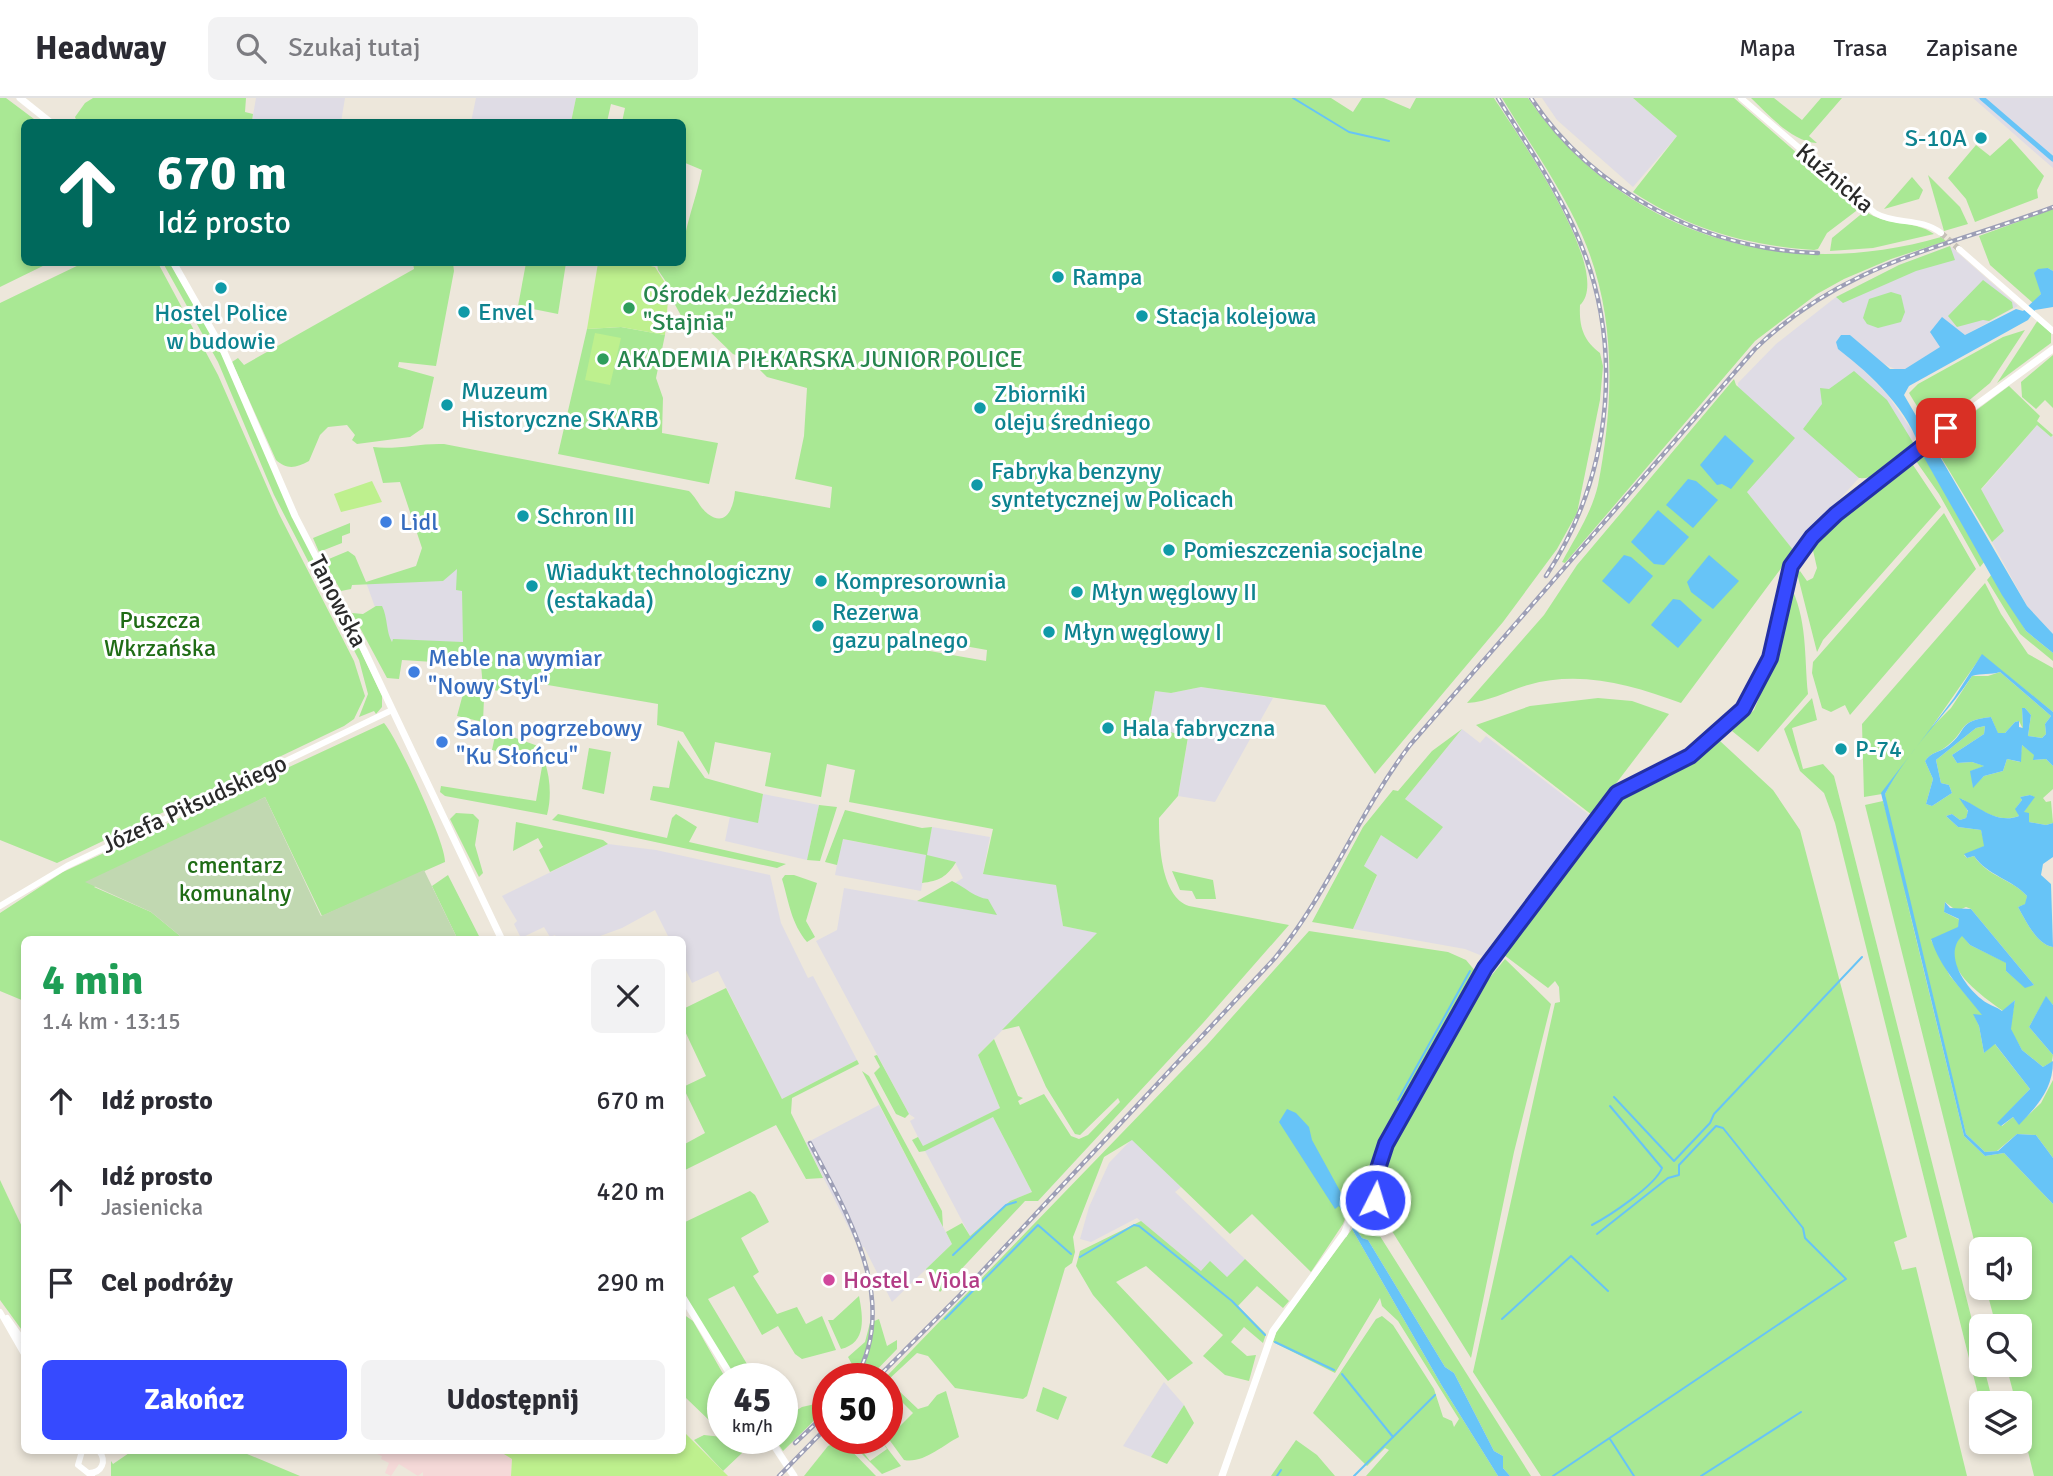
<!DOCTYPE html>
<html lang="pl">
<meta charset="utf-8">
<style>
body{margin:0;font-family:Signika,sans-serif;background:#f2f2f3;color:#2b2b33;height:100vh;display:flex;flex-direction:column;font-size:26px;white-space:nowrap}
*{box-sizing:border-box;margin:0}
p{font-size:23px;color:#7c7c81}
.icon{flex:none;width:38px;height:38px;fill:none;stroke:currentColor;stroke-width:2;stroke-linecap:round;stroke-linejoin:round}
.map{position:relative;flex:1;overflow:hidden}
.panel{position:absolute;left:21px;top:838px;width:665px;height:518px;display:flex;flex-direction:column;background:#fff;border-radius:10px;box-shadow:0 4px 10px #0003}
.panel>*{flex:none}
.banner{position:absolute;left:21px;top:21px;width:665px;height:147px;border-radius:10px;box-shadow:0 4px 10px #0003;background:#00695c;color:#fff;overflow:hidden}
.tools{position:absolute;left:1969px;top:1139px;display:grid;gap:14px}
.tools a{display:grid;place-items:center;width:63px;height:63px;border-radius:10px;background:#fff;box-shadow:0 4px 10px #0003;font-size:35px}
.speed{position:absolute;left:707px;top:1265px;display:flex;gap:14px;font-size:35px;font-weight:700;text-align:center}
.speed>*{display:grid;place-content:center;width:91px;height:91px;border-radius:50%;background:#fff;box-shadow:0 4px 10px #0003;line-height:1}
.speed small{font-size:18px;font-weight:400}
.speed .limit{border:10px solid #d22;background:#fff;color:#111}
.pin{position:absolute;display:grid;place-items:center;width:60px;height:60px;color:#fff;margin:-30px;border-radius:14px;box-shadow:0 4px 10px #0006}
.me{position:absolute;width:77px;margin:-38px;rotate:5deg;stroke-linejoin:round;filter:drop-shadow(0 0 5px #0008)}
.turn{display:flex;align-items:center;gap:24px;height:147px;padding:0 21px;font-size:32px}
.turn .icon{width:91px;height:91px;stroke-width:2.5}
.turn b{display:block;font-size:49px;line-height:60px}
.round{display:grid;place-items:center;flex:none;width:74px;height:74px;border-radius:10px;background:#f2f2f3}
.headline{display:flex;align-items:center;justify-content:space-between;height:119px;padding:0 21px}
h1{font-size:42px;font-weight:800;line-height:52px;color:#1e9e55}
.action{display:flex;gap:14px;margin-top:auto;padding:14px 21px}
.action a{flex:1;height:80px;border-radius:10px;background:#364aff;color:#fff;font-size:28px;font-weight:800;line-height:80px;text-align:center}
.action a+a{background:#f2f2f3;color:#2b2b33}
ul{padding:0;list-style:none}
li{display:flex;align-items:center;gap:21px;height:91px;padding:0 21px}
li div{flex:1}
li b{display:block;font-size:26px}
li em{font-style:normal}
header{display:flex;align-items:center;gap:42px;box-sizing:border-box;height:98px;padding:0 35px;background:#fff;border-bottom:2px solid #e1e1e2}
header strong{font-size:33px}
nav{display:flex;gap:38px;margin-inline-start:auto;font-size:24px}
.search{width:490px;height:63px;background:#f2f2f3;display:flex;align-items:center;gap:18px;box-sizing:border-box;padding:0 24px;border-radius:10px;color:#7c7c81;font-size:26px}
.map>svg:first-child{display:block}
.industrial{fill:#dfdce5}
.medical{fill:#f5d9d8}
.green{fill:#a9e894;fill-rule:evenodd}
.cemetery{fill:#c1d8b1}
.pitch{fill:#bef08e}
.water{fill:#67c4f7}
.lines{fill:none;stroke-linecap:round;stroke-linejoin:round}
.stream{stroke:#67c4f7;stroke-width:2}
.canal{stroke:#67c4f7;stroke-width:5}
.tertiary-tunnel{stroke:#c6c1b8;stroke-width:6;stroke-dasharray:6 3;stroke-linecap:butt}
.tertiary{stroke:#fff;stroke-width:6}
.secondary{stroke:#fff;stroke-width:7}
.rail-casing{stroke:#9d9fb6;stroke-width:4.5}
.rail{stroke:#fff;stroke-width:2;stroke-dasharray:5;stroke-linecap:butt}
.route-casing{stroke:#2330a6;stroke-width:18}
.route{stroke:#364aff;stroke-width:12}
.culture-dot{fill:#0f9aa8;stroke:#fff;stroke-width:2.5}
.leisure-dot{fill:#2e9e5b;stroke:#fff;stroke-width:2.5}
.shop-dot{fill:#3f7fe0;stroke:#fff;stroke-width:2.5}
.hotel-dot{fill:#d1479c;stroke:#fff;stroke-width:2.5}
.labels{text-anchor:middle;dominant-baseline:central;stroke-width:6;stroke-linejoin:round;paint-order:stroke}
.culture-label{font-size:24px;fill:#0d838f;stroke:#fff;text-anchor:start}
.street-label{font-size:24px;fill:#2a2a2a;stroke:#fff}
.leisure-label{font-size:24px;fill:#27864d;stroke:#fff;text-anchor:start}
.shop-label{font-size:24px;fill:#366cbe;stroke:#fff;text-anchor:start}
.park-label{font-size:24px;fill:#1f6c15;stroke:#fff}
.hotel-label{font-size:24px;fill:#b23c85;stroke:#fff;text-anchor:start}
</style>
<header>
<strong>Headway</strong>
<div class="search"><svg class="icon" aria-label="search" viewBox="0 0 24 24"><circle cx="10" cy="10" r="6"/><path d="M15 15l6 6"/></svg>Szukaj tutaj</div>
<nav><a>Mapa</a><a>Trasa</a><a>Zapisane</a></nav>
</header>
<div class="map">
<svg width="2053" height="1378" viewBox="0 0 2053 1378">
<rect width="100%" height="100%" fill="#ede7db"/>
<g class="industrial">
<path d="M256,0H345L341,24H259L252,23Z"/>
<path d="M476,0H576L571,24H471Z"/>
<path d="M1542,0H1633L1677,38L1633,89L1557,22Z"/>
<path d="M1973,0H2053V70Z"/>
<path d="M1950,148L2018,208L1965,237L1942,220L1937,241L1941,249L1905,271L1897,272L1880,264L1850,237H1841L1836,244L1887,296L1917,340L1859,380L1793,452L1747,394L1738,285L1776,246L1836,199L1899,167Z"/>
<path d="M2037,327L2051,339L2053,337V536L2027,508L1992,444L2004,433L1981,392Z"/>
<path d="M457,470L463,493V544L387,543L366,484L443,483Z"/>
<path d="M1201,589L1273,600L1215,704L1178,698L1188,640L1149,628L1155,593L1171,595Z"/>
<path d="M1462,631L1480,645L1486,638L1592,719L1485,859L1465,851L1353,831L1377,778L1364,768L1381,737L1442,729L1405,701Z"/>
<path d="M763,696L819,707L807,762L725,743L730,718L758,724Z"/>
<path d="M932,729L990,739L983,775L1056,787L1063,828L1098,835L978,957L1000,1010L923,1049L910,1023L915,1020L909,1016L816,843L837,832L844,790L970,812L955,785L963,780L955,764L927,758L921,793L835,777L842,741L926,757Z"/>
<path d="M608,746L656,752L770,777L781,825L808,880L813,878L857,962L782,1001L718,873L692,885L683,866L682,842H670L655,812L622,830L589,842H558L555,837L550,839L544,829L521,840L514,826L517,823L502,798Z"/>
<path d="M879,1007L952,1146L892,1204L864,1149L859,1150L806,1045Z"/>
<path d="M993,1019L1032,1094L1010,1103L970,1138L924,1051Z"/>
<path d="M1132,1041L1181,1089L1175,1094L1245,1161L1227,1179L1201,1173L1137,1120L1091,1144L1080,1141L1089,1109L1109,1065Z"/>
<path d="M1164,1284L1184,1307L1151,1359L1123,1348Z"/>
</g>
<path class="medical" d="M369,1353H499L512,1361L511,1378H423V1374L418,1378L399,1366L391,1378L385,1375L389,1365L381,1361L382,1358Z"/>
<g class="green">
<path d="M0,0H6L38,24H24V164L49,165L0,189Z"/>
<path d="M93,0H246L245,14L253,16L252,23L259,24H77L75,19L85,5Z"/>
<path d="M576,0H1331L1353,14L1362,0H1384L1410,11L1416,0H1494C1515,33 1615,174 1580,207C1579,228 1583,242 1600,255L1603,268L1600,302L1577,415L1557,451L1503,524L1375,676L1325,607L1201,589L1171,595L1155,593L1149,628L1188,639L1178,698L1159,720C1159,746 1161,799 1189,808L1289,827L1203,925L1038,1103H1025L940,1194L926,1171L952,1146L946,1134L962,1125L970,1138L1010,1103L1032,1094L993,1019L925,1053L919,1054L912,1042L918,1039L923,1048L1000,1010L978,957L994,941L1018,998L1023,1000L1018,1003L1020,1007L1044,996L1071,1038L1079,1041L1088,1037L1120,1004L1118,1000L1080,1037L1075,1036L1046,989L1019,928L1002,932L1097,835L1063,828L1056,787L983,776L993,731L849,704L855,672L827,666L821,699L765,688L771,655L715,644L709,677L683,634L657,627L658,606L513,581L509,595L483,590L481,567L402,562L399,581L387,580L352,515L363,516L376,508H382C388,520 386,535 392,544L393,541L463,544L462,493L456,492L457,471L443,483L352,487L351,491L341,493L324,463L348,453L355,458L366,484L416,468L422,450L400,384L383,385L373,349C396,352 419,345 444,346L689,393C696,399 700,410 708,416C727,430 734,408 735,393L830,410L832,389L795,381L804,338L807,290L767,279L751,263L733,256L704,228L684,223L673,203L675,197L658,172L657,165L682,164C682,134 696,103 702,72L683,64L682,24H622L625,10L611,6L607,24H571ZM897,536L987,552L986,563L896,547Z"/>
<path d="M1502,0H1528C1623,137 1784,185 1941,139L1946,143L1891,161L1844,181L1817,196L1755,243L1565,465L1562,464C1575,440 1592,414 1598,387C1614,305 1617,216 1582,137C1561,89 1529,45 1502,0Z"/>
<path d="M1633,0H1734L1860,110L1827,135L1818,151L1814,152C1748,148 1687,130 1633,94L1677,38Z"/>
<path d="M1751,0H1774L1802,22L1821,0H1842L1809,38L1817,45C1791,43 1769,17 1751,0Z"/>
<path d="M2010,40L2044,78L2037,92L2038,100L1975,124L1966,101L1948,80L1976,47L1990,58Z"/>
<path d="M1928,77L1960,109L1968,126L1944,133Z"/>
<path d="M1912,79L1923,92L1919,101L1884,111Z"/>
<path d="M2053,111V173L2048,170L2040,189L2041,196L2033,205L1990,167L1979,138Z"/>
<path d="M1865,113C1887,129 1913,121 1934,136L1873,150L1830,153L1832,140Z"/>
<path d="M1950,148L1955,162L1916,173L1843,205L1836,199L1899,167Z"/>
<path d="M83,165H158L218,277L279,416L354,563L365,598L354,621L344,628L57,765L0,742V205Z"/>
<path d="M163,165H170L214,240L382,598V609L376,616L374,613L359,619L368,596L359,562L274,397L218,264Z"/>
<path d="M413,165H453L454,173L436,268L399,264L398,269L434,279L423,330L410,339L357,346L352,342L355,337L347,327L328,329L320,337L309,363C296,370 287,372 276,362L232,264L238,260L244,267L414,171Z"/>
<path d="M526,165H566L558,216L518,208Z"/>
<path d="M1983,182L2012,204L2013,210L1989,223L1983,222L1957,229L1948,218Z"/>
<path d="M1891,194L1901,197L1905,214L1901,224L1878,230L1867,226L1863,220L1869,201Z"/>
<path d="M2038,222L2051,235V245L1997,285Z"/>
<path d="M621,229L665,237L656,280L663,300L662,335L718,345L709,386L558,356L587,231Z"/>
<path d="M2025,232L1990,285L1932,333L1909,295L1918,286L2003,239Z"/>
<path d="M2053,257V310L2045,302L2036,311L2022,299L2021,284Z"/>
<path d="M1854,273L1887,302L1914,346C1901,360 1880,382 1859,380L1803,331L1822,306L1820,290L1829,291Z"/>
<path d="M1734,281L1736,287L1795,340L1747,394L1794,453L1681,605C1631,587 1581,572 1528,587C1507,593 1489,604 1467,605L1544,517L1577,467Z"/>
<path d="M2009,288L2040,318L2037,323L2053,337L2051,339L2037,327L1981,391L2004,433L1992,444L1935,349L1976,318L1974,314Z"/>
<path d="M1923,357L1985,463L1980,469L1939,396L1916,363Z"/>
<path d="M1906,367H1913L1941,409L1823,542L1817,554L1797,475L1800,473L1807,483L1813,480L1817,470L1812,448L1850,412Z"/>
<path d="M1944,415L1976,471L1850,617L1845,607L1831,614L1822,610L1812,575L1813,564Z"/>
<path d="M350,425V435L342,438V445L319,454L313,440Z"/>
<path d="M1992,476L2026,533L2053,555V563L2020,536L1987,482Z"/>
<path d="M1789,485C1808,521 1804,558 1808,596L1758,654L1732,633L1754,612L1775,561Z"/>
<path d="M1985,485L2001,516L2028,556L2053,570V614L1982,557L1931,630L1951,610L1972,578H1988L2000,574L2051,618L2045,626L2046,636L2042,640L2028,638L2031,617L2025,610L2022,611L2023,631L2019,623L2015,624L2005,635L1998,636L1991,619C1956,623 1968,632 1947,648C1939,655 1932,653 1925,663L1933,681L1926,706L1932,708L1952,695L1949,687L1941,685L1936,662L1976,630L1985,628L1984,636L1952,657L1957,665L1972,664L1985,668L1971,673L1973,689L1984,678L2003,673L2007,661L2020,664L2022,647L2035,657L2034,662L2046,661L2053,668V691L2043,700L2046,704L2051,703L2053,725L2046,727L2029,724V716L2023,715L2034,699L2030,697L2020,699L2022,702L2016,710L2019,718C1997,726 1978,710 1962,701L1968,714L1966,720L1960,722L1952,716L1946,718L1958,729L1981,732L1985,748L1964,757L1967,760L1974,758C1988,779 2012,781 2027,798L2026,806L2018,809C2026,823 2037,847 2053,849V907L2046,899L2029,929L2053,957L2052,964L2043,969L2022,952L2010,931L2015,902L2003,913C1983,898 1934,867 1962,837L1970,847L2007,865L2006,873L2025,889L2034,887L1971,811L1966,809L1957,813L1945,804L1944,814L1960,822L1958,830L1931,842L1950,878L1983,917H1974L1979,928L1984,955L1994,945L2030,991L1998,1025L2002,1028L2013,1019L2019,1026L2041,1005L2053,982V1060L2036,1037L2017,1036L1997,1053L1985,1054L1966,1036L1903,787L1964,1038L1985,1058L2004,1055L2053,1106V1378H2034L2020,1321V1306L2016,1305L2006,1267H2020V1228H1996L1986,1190H2020V1152H1981V1170L1865,707L1883,703L1887,717L1885,696L1892,682L1882,696L1864,699L1862,626Z"/>
<path d="M463,596L484,600L483,624L457,618Z"/>
<path d="M1598,600L1632,603L1669,616L1592,717L1476,627L1530,608Z"/>
<path d="M1812,600L1817,622L1792,630L1803,671L1823,666L1834,678L1993,1305L1981,1308L1835,725L1824,695L1800,673L1784,631Z"/>
<path d="M384,625C398,641 446,745 445,764L322,818L265,699L94,789L151,814L185,842H24V903L0,893V815L63,774Z"/>
<path d="M1462,631L1405,701L1443,729L1417,761L1381,737L1364,768L1377,777L1353,831L1312,824L1363,729L1393,692L1398,693L1432,653Z"/>
<path d="M496,633L538,648C549,668 553,694 547,717L445,698L440,694L441,688L536,703L543,663L492,652Z"/>
<path d="M678,642L705,680L763,696L758,725L650,702L653,688L669,690Z"/>
<path d="M1720,643L1773,692L1800,732L1907,1139L1894,1144L1902,1172L1916,1169L1967,1378H1541L1473,1274L1555,905L1560,904L1559,889L1555,883L1548,890L1504,857L1626,695L1692,665Z"/>
<path d="M589,650L611,654L604,696L582,691Z"/>
<path d="M819,707L837,709L820,763L807,762Z"/>
<path d="M845,712L922,730L932,729L927,757L956,764C947,779 939,783 922,785L926,757L843,741L837,767L825,764Z"/>
<path d="M456,715L473,716L479,722L475,747L483,775L479,779L450,721Z"/>
<path d="M558,716L667,740L672,720L676,716L697,729L689,744L786,766L777,770L552,722Z"/>
<path d="M516,724L603,742L608,746L550,774L539,752L543,749L538,740L513,753Z"/>
<path d="M1172,773L1213,782L1216,801H1196L1192,793L1180,792Z"/>
<path d="M448,777L451,783L481,842H458L432,788Z"/>
<path d="M785,777H794L817,785L806,823L815,839L807,844C791,825 789,804 782,781Z"/>
<path d="M952,783C965,789 975,800 988,801L997,817L917,803Z"/>
<path d="M1309,833L1448,854L1466,862L1476,874L1432,960L1400,1011L1362,1081L1348,1093L1349,1110L1343,1126L1311,1174L1252,1116L1230,1136L1132,1042L1104,1059L1073,1139L1075,1154L1072,1165L1065,1170L1027,1298L1023,1301L955,1290L928,1258L917,1255L887,1283L884,1281L1207,947Z"/>
<path d="M1505,861L1551,906L1514,1054L1471,1260L1382,1117L1378,1078L1396,1037L1487,883Z"/>
<path d="M726,890L782,1001L857,962L859,966L792,1000L791,1015L823,1080L806,1081L776,1027L683,1073V1047L705,1035L683,989L706,978L683,929V911Z"/>
<path d="M877,957L909,1016L905,1020L896,1016L874,975L880,969L874,958Z"/>
<path d="M862,973L869,978L942,1113L943,1129Z"/>
<path d="M0,1082L24,1133V1235L0,1202Z"/>
<path d="M750,1093L755,1097L769,1124L741,1140L759,1174L753,1178L777,1216L797,1209L806,1226L822,1218L836,1252L802,1261L795,1256L778,1228L762,1237L734,1188L708,1201L753,1276L751,1281H735L683,1194V1125Z"/>
<path d="M1368,1119L1531,1378H1510L1503,1370V1358L1494,1353L1454,1275L1445,1269L1368,1142L1362,1140L1354,1128L1361,1120Z"/>
<path d="M1141,1123L1201,1173L1210,1163L1227,1179L1245,1161L1289,1203L1283,1210L1257,1188L1238,1208L1266,1236L1263,1245L1244,1229L1231,1244L1247,1258L1256,1257L1249,1283L1225,1277L1203,1258L1223,1237L1146,1168L1116,1184L1193,1265L1168,1283L1093,1197L1076,1168L1080,1153Z"/>
<path d="M1352,1131L1442,1288L1498,1378H1366L1389,1352L1385,1350L1367,1368L1313,1315L1376,1221L1382,1218L1393,1227L1434,1291L1443,1319L1452,1323L1454,1329L1459,1321L1398,1223L1382,1208L1380,1200L1335,1275L1273,1244L1277,1232Z"/>
<path d="M859,1198C863,1219 867,1245 841,1251L828,1222H833Z"/>
<path d="M683,1216L693,1223L726,1281H723V1328L712,1325L686,1300L683,1303Z"/>
<path d="M879,1221L887,1248L897,1242V1251L868,1281H853L855,1272L848,1259L865,1244L870,1225Z"/>
<path d="M1043,1289L1067,1299L1058,1322L1036,1313Z"/>
<path d="M898,1292L918,1311L928,1308L937,1297L946,1293L959,1339C943,1347 923,1366 904,1362L888,1340L913,1315L893,1295Z"/>
<path d="M828,1303V1309L783,1353L775,1341L782,1340V1321L802,1309Z"/>
<path d="M1184,1307L1194,1325L1167,1366L1151,1359Z"/>
<path d="M704,1337L740,1341L742,1355L723,1373L694,1342Z"/>
<path d="M847,1341H864L857,1346L870,1363L887,1351L880,1341L901,1368L882,1376Z"/>
<path d="M841,1342L876,1378H804L828,1348Z"/>
<path d="M1296,1342L1317,1357L1335,1378H1271Z"/>
<path d="M132,1353H240L300,1378H111V1363L113,1366Z"/>
</g>
<path class="cemetery" d="M265,699L321,818L424,772L458,842H185L151,814L85,784Z"/>
<g class="pitch">
<path d="M598,165H637L655,169L669,191L665,237L621,229L587,231Z"/>
<path d="M595,235L621,240L610,287L585,282Z"/>
<path d="M372,383L382,404L341,414L334,396Z"/>
<path d="M683,1333L728,1378H511L512,1361L499,1353H682Z"/>
</g>
<g class="water">
<path d="M2048,170L2053,173V209L2035,212L2028,222L1909,288L1904,297L2027,508L2053,536V555L2026,533L2002,497L1922,356C1909,312 1873,278 1838,251L1836,244L1841,237H1850L1890,271H1905L1940,249L1930,234L1942,219L1965,237L2016,211L2023,213L2041,196L2034,175L2038,171Z"/>
<path d="M1725,337L1754,363L1731,391L1722,386L1717,387L1700,367Z"/>
<path d="M1688,381L1696,383L1718,402L1693,430L1666,407Z"/>
<path d="M1658,412L1689,439L1664,467L1654,466L1631,444Z"/>
<path d="M1624,457L1631,459L1653,478L1629,506L1602,483Z"/>
<path d="M1709,457L1739,483L1713,511L1691,494L1687,484Z"/>
<path d="M1673,501L1680,502L1702,522L1678,550L1651,527Z"/>
<path d="M1982,556L2053,614V668L2046,661L2033,662L2034,657L2022,647L2021,664L2007,661L2003,673L1984,678L1973,690L1970,673L1984,668L1972,664L1957,665L1952,657L1984,636L1985,628L1976,630L1936,662L1941,685L1949,687L1952,695L1932,708L1926,706L1933,681L1925,663C1932,653 1939,655 1948,648C1969,632 1956,623 1991,619L1998,635H2005L2015,624L2019,623V629L2023,630L2022,610H2025L2031,617L2028,638L2042,640L2046,636L2045,626L2051,618L2000,574C1990,577 1982,575 1972,578C1945,619 1908,652 1885,696L1966,1036L1985,1054L1998,1053L2017,1036L2036,1037L2053,1060V1106L2004,1055L1985,1058L1964,1038L1881,695L1954,600Z"/>
<path d="M2030,697L2035,699L2024,714L2029,715V724L2046,727L2053,725V759L2043,766L2041,777L2051,786L2053,849C2037,847 2026,823 2018,809L2025,806L2027,798C2012,781 1988,778 1974,758L1967,760L1964,756L1984,748L1981,732L1958,729L1946,718L1952,716L1960,722L1966,720L1968,713L1959,700C1978,707 1996,727 2019,718L2015,711L2022,702L2020,699Z"/>
<path d="M1945,804L1950,810L1971,811L2034,887L2025,890L2006,873V865L1970,847L1962,838C1942,857 1967,893 1987,905C1992,908 1997,909 2002,913L2015,902L2011,931L2022,952L2043,969L2053,963C2053,991 2038,1007 2019,1027L2013,1019L2001,1028L1997,1025L2030,991L1995,946L1984,955L1979,928L1973,916L1982,917C1963,893 1940,870 1931,841L1958,829L1959,821L1944,814Z"/>
<path d="M2046,898L2053,907V957L2029,929Z"/>
<path d="M1287,1011L1296,1015L1309,1029L1312,1042L1345,1102L1342,1106L1347,1115L1345,1118L1339,1108L1335,1111L1279,1024Z"/>
<path d="M1354,1128L1362,1140L1368,1142L1445,1269L1454,1275L1494,1353L1503,1358V1370L1510,1378H1498L1442,1288L1352,1131Z"/>
</g>
<g class="lines">
<g class="stream">
<path d="M1293,0L1349,34L1389,43"/>
<path d="M1614,999L1674,1063L1710,1025L1714,1016L1862,859"/>
<path d="M1398,1002L1470,873"/>
<path d="M1592,1127C1609,1118 1655,1088 1662,1070L1610,1008"/>
<path d="M953,1157L1006,1107L1016,1104"/>
<path d="M1080,1159L1134,1127L1139,1128L1232,1203L1265,1237"/>
<path d="M945,1221L1038,1127L1071,1156"/>
<path d="M1502,1221L1571,1158L1608,1193"/>
<path d="M1275,1244L1334,1272"/>
<path d="M1342,1276L1393,1339"/>
<path d="M1610,1341L1634,1378"/>
<path d="M1277,1378L1281,1372"/>
<path d="M1354,1378L1435,1297"/>
<path d="M1553,1378L1846,1181L1805,1140L1803,1130L1723,1030L1716,1028L1679,1067V1077L1668,1080L1597,1136"/>
<path d="M1701,1378L1801,1314"/>
</g>
<path class="canal" d="M1982,0L2053,61"/>
<path class="tertiary-tunnel" d="M1941,135L1959,151"/>
<g class="tertiary">
<path d="M1741,0L1875,115C1896,127 1920,119 1941,135"/>
<path d="M1959,151L2053,233"/>
<path d="M0,808L67,768L392,612"/>
<path d="M0,1214L24,1256"/>
<path d="M7,1220L24,1244"/>
<path d="M82,1353L78,1367L92,1378"/>
<path d="M89,1375C102,1375 107,1363 99,1353"/>
</g>
<g class="secondary">
<path d="M20,0L50,24"/>
<path d="M173,164L224,254L295,418L364,552L502,842"/>
<path d="M1352,1124L1360,1114L1374,1104L1373,1086L1377,1072"/>
<path d="M1344,1136L1354,1110V1093L1368,1083L1481,876L1601,717L1617,696L1690,658L1743,611L1770,560L1791,468L1819,432L1975,308L2053,251"/>
<path d="M682,1198L733,1281"/>
<path d="M769,1340L794,1378"/>
<path d="M1222,1378L1273,1233L1345,1134"/>
</g>
<g class="rail-casing">
<g id="rail">
<path d="M1498,0C1524,42 1552,83 1573,128C1626,241 1614,374 1546,478"/>
<path d="M1531,0C1593,94 1706,152 1818,155"/>
<path d="M810,1045C847,1116 901,1203 855,1281"/>
<path d="M876,1281L960,1197L1275,860C1329,794 1359,714 1410,647L1755,251C1845,164 1942,151 2053,109"/>
<path d="M795,1345L828,1314"/>
<path d="M779,1378L828,1328"/>
</g>
</g>
<use href="#rail" class="rail"/>
</g>
<g class="lines">
<g class="route-casing">
<path id="route" d="M1375,1102L1373,1086L1386,1046L1485,870L1617,695L1690,658L1743,611L1770,560L1791,468L1812,439L1836,416L1946,330"/>
</g>
<use href="#route" class="route"/>
</g>
<g class="culture-dot">
<circle cx="1981" cy="40" r="7"/>
<circle cx="1058" cy="179" r="7"/>
<circle cx="221" cy="190" r="7"/>
<circle cx="464" cy="214" r="7"/>
<circle cx="1142" cy="218" r="7"/>
<circle cx="447" cy="307" r="7"/>
<circle cx="980" cy="310" r="7"/>
<circle cx="977" cy="387" r="7"/>
<circle cx="523" cy="418" r="7"/>
<circle cx="1169" cy="452" r="7"/>
<circle cx="821" cy="483" r="7"/>
<circle cx="532" cy="488" r="7"/>
<circle cx="1077" cy="494" r="7"/>
<circle cx="818" cy="528" r="7"/>
<circle cx="1049" cy="534" r="7"/>
<circle cx="1108" cy="630" r="7"/>
<circle cx="1841" cy="651" r="7"/>
</g>
<g class="leisure-dot">
<circle cx="629" cy="210" r="7"/>
<circle cx="603" cy="261" r="7"/>
</g>
<g class="shop-dot">
<circle cx="386" cy="424" r="7"/>
<circle cx="414" cy="574" r="7"/>
<circle cx="442" cy="644" r="7"/>
</g>
<circle class="hotel-dot" cx="829" cy="1182" r="7"/>
<g class="labels">
<g class="culture-label">
<text x="1967" y="40" text-anchor="end">S-10A</text>
<text x="1072" y="179">Rampa</text>
<text x="478" y="214">Envel</text>
<text x="221" y="215" text-anchor="middle">Hostel Police<tspan x="221" dy="28">w budowie</tspan></text>
<text x="1156" y="218">Stacja kolejowa</text>
<text x="461" y="293">Muzeum<tspan x="461" dy="28">Historyczne SKARB</tspan></text>
<text x="994" y="296">Zbiorniki<tspan x="994" dy="28">oleju średniego</tspan></text>
<text x="991" y="373">Fabryka benzyny<tspan x="991" dy="28">syntetycznej w Policach</tspan></text>
<text x="537" y="418">Schron III</text>
<text x="1183" y="452">Pomieszczenia socjalne</text>
<text x="546" y="474">Wiadukt technologiczny<tspan x="546" dy="28">(estakada)</tspan></text>
<text x="835" y="483">Kompresorownia</text>
<text x="1091" y="494">Młyn węglowy II</text>
<text x="832" y="514">Rezerwa<tspan x="832" dy="28">gazu palnego</tspan></text>
<text x="1063" y="534">Młyn węglowy I</text>
<text x="1122" y="630">Hala fabryczna</text>
<text x="1855" y="651">P-74</text>
</g>
<g class="street-label">
<text transform="translate(1835 80) rotate(40)">Kuźnicka</text>
<text transform="translate(338 503) rotate(63)">Tanowska</text>
<text transform="translate(194 706) rotate(-25)">Józefa Piłsudskiego</text>
</g>
<g class="leisure-label">
<text x="643" y="196">Ośrodek Jeździecki<tspan x="643" dy="28">"Stajnia"</tspan></text>
<text x="617" y="261">AKADEMIA PIŁKARSKA JUNIOR POLICE</text>
</g>
<g class="shop-label">
<text x="400" y="424">Lidl</text>
<text x="428" y="560">Meble na wymiar<tspan x="428" dy="28">"Nowy Styl"</tspan></text>
<text x="456" y="630">Salon pogrzebowy<tspan x="456" dy="28">"Ku Słońcu"</tspan></text>
</g>
<g class="park-label">
<text x="160" y="522">Puszcza<tspan x="160" dy="28">Wkrzańska</tspan></text>
<text x="235" y="767">cmentarz<tspan x="235" dy="28">komunalny</tspan></text>
</g>
<g class="hotel-label">
<text x="843" y="1182">Hostel - Viola</text>
</g>
</g>
</svg>
<div class="tools">
<a><svg class="icon" aria-label="sound" viewBox="0 0 24 24"><path d="M4 9h4l5-4v14l-5-4H4zM17 9q2 3 0 6"/></svg></a>
<a><svg class="icon" aria-label="search" viewBox="0 0 24 24"><circle cx="10" cy="10" r="6"/><path d="M15 15l6 6"/></svg></a>
<a><svg class="icon" aria-label="layers" viewBox="0 0 24 24"><path d="M12 4l9 5-9 5-9-5zM3 14l9 5 9-5"/></svg></a>
</div>
<div class="speed"><div>45<small>km/h</small></div><div class="limit">50</div></div>
<div class="pin" style="left:1946px;top:330px;background:#d93025"><svg class="icon" aria-label="arrive" viewBox="0 0 24 24"><path d="M6 21V4h12l-3 4 3 4H6"/></svg></div>
<svg class="me" style="left:1375px;top:1102px" viewBox="-20 -20 40 40"><circle r="17" fill="#364aff" stroke="#fff" stroke-width="3"/><path d="M0-11L8 9 0 5-8 9z" fill="#fff"/></svg>
<div class="banner">
<div class="turn"><svg class="icon" aria-label="ahead" viewBox="0 0 24 24"><path d="M12 20V5M6 11l6-6 6 6"/></svg><div><b>670 m</b>Idź prosto</div></div>
</div>
<section class="panel">
<div class="headline"><div><h1>4 min</h1><p>1.4 km · 13:15</p></div><a class="round"><svg class="icon" aria-label="close" viewBox="0 0 24 24"><path d="M6 6l12 12M18 6L6 18"/></svg></a></div>
<ul>
<li><svg class="icon" aria-label="ahead" viewBox="0 0 24 24"><path d="M12 20V5M6 11l6-6 6 6"/></svg><div><b>Idź prosto</b></div><em>670 m</em></li>
<li><svg class="icon" aria-label="ahead" viewBox="0 0 24 24"><path d="M12 20V5M6 11l6-6 6 6"/></svg><div><b>Idź prosto</b><p>Jasienicka</p></div><em>420 m</em></li>
<li><svg class="icon" aria-label="arrive" viewBox="0 0 24 24"><path d="M6 21V4h12l-3 4 3 4H6"/></svg><div><b>Cel podróży</b></div><em>290 m</em></li>
</ul>
<div class="action"><a>Zakończ</a><a>Udostępnij</a></div>
</section>
</div>
